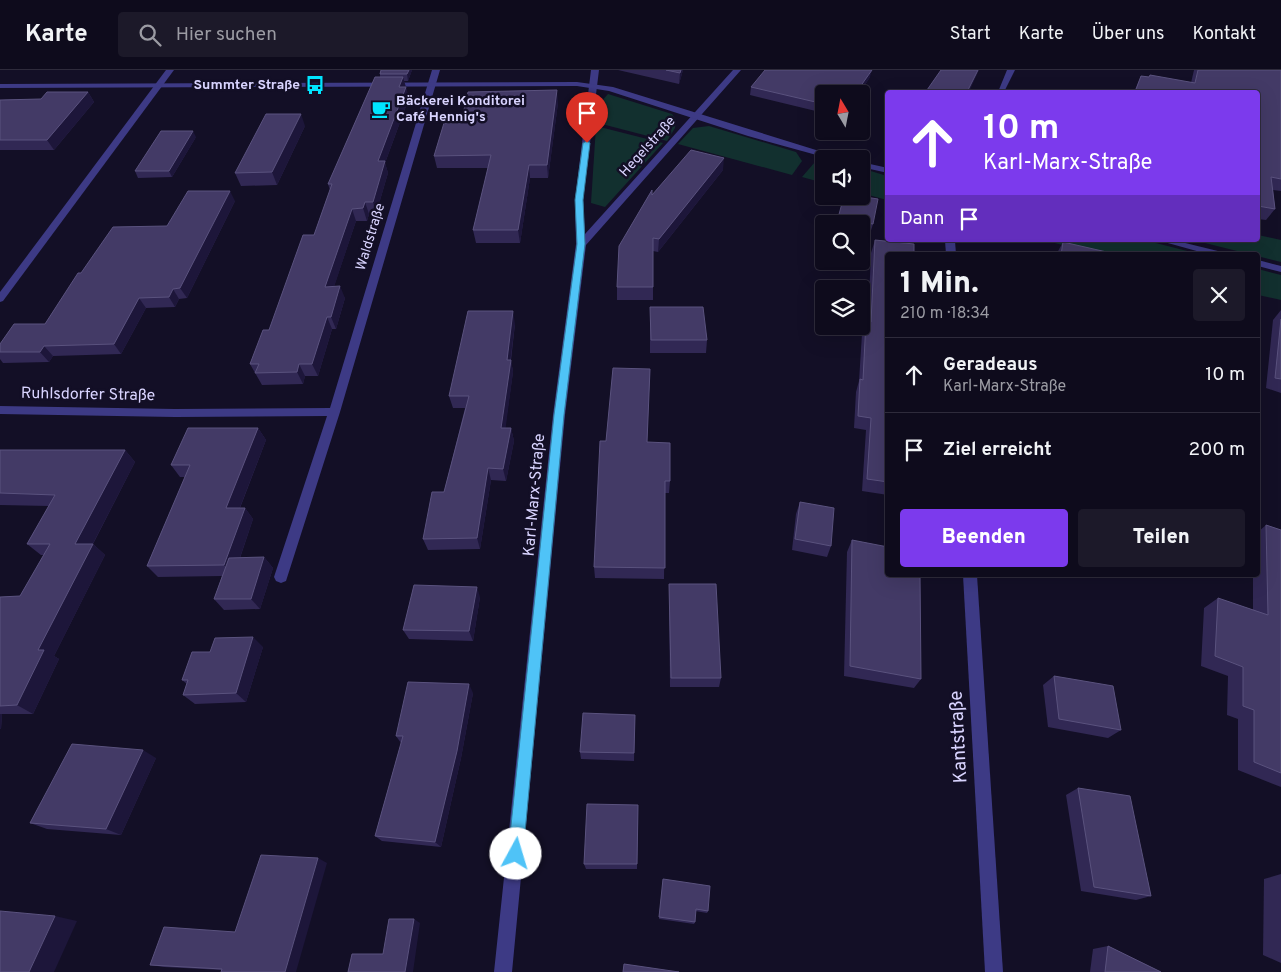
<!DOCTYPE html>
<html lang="de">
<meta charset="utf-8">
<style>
body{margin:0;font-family:Overpass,sans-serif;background:#1c1929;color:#f1f3f6;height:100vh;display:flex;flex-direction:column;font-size:19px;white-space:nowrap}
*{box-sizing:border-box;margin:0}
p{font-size:16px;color:#9b9ba3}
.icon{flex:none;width:28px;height:28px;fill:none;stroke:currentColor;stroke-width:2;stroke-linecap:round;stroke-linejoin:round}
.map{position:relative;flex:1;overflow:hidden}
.side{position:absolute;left:885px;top:182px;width:375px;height:325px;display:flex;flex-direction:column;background:#0e0b1c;border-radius:5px;box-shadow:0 5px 20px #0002,0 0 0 1px #2e2b3b}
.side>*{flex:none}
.top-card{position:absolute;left:885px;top:20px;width:375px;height:152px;border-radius:5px;box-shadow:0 5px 20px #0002,0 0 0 1px #2e2b3b;background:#7c3aed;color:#fff;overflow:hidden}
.needle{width:32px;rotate:350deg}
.tools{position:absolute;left:815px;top:15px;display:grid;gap:10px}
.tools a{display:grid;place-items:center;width:55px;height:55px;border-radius:5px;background:#0e0b1c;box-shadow:0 5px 20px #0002,0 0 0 1px #2e2b3b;font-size:25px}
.pin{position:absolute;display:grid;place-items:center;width:42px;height:42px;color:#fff;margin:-51px -21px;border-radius:50% 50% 50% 0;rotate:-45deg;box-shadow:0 0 5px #0007}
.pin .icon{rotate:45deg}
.me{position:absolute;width:55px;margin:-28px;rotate:6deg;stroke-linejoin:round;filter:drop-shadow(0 0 4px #0008)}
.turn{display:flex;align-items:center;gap:18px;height:105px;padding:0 15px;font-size:22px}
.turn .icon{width:65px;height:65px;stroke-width:2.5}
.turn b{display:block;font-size:35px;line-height:42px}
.then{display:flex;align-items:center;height:48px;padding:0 15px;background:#0003;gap:10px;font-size:19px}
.round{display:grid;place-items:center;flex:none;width:52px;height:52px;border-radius:5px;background:#1c1929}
.summary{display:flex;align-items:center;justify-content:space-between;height:85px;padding:0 15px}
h1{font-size:30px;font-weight:800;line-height:38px}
.button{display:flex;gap:10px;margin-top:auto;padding:10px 15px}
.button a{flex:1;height:58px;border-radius:5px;background:#7c3aed;color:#fff;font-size:20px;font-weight:800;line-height:58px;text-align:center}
.button a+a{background:#1c1929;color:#f1f3f6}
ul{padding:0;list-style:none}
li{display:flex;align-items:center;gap:15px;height:75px;padding:0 15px;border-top:1px solid #2e2b3b}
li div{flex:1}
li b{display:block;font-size:19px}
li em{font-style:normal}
header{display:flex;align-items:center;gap:30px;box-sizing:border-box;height:70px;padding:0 25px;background:#0e0b1c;border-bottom:1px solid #2e2b3b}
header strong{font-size:24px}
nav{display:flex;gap:28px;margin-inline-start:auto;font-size:18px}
.search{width:350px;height:45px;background:#1c1929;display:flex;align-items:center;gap:12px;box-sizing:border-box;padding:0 18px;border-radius:5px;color:#9b9ba3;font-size:19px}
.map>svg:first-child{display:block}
.green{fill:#12302f}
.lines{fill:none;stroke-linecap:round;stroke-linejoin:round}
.minor{fill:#3d3a85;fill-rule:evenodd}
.tertiary{fill:#3d3a85;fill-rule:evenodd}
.wall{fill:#312854}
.shaded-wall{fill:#1d163a}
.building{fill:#433a66;stroke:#5a527e}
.route{fill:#4fc3f7;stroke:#337fa1}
.labels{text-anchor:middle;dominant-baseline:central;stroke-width:5;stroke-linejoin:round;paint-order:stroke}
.far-poi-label{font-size:14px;font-weight:bold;fill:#d9d4ff;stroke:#130f26;text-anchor:end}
.far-street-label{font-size:14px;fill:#d9d4ff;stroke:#130f26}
.street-label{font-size:16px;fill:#d9d4ff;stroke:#130f26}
.near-street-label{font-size:19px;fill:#d9d4ff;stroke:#130f26}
</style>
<header>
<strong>Karte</strong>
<div class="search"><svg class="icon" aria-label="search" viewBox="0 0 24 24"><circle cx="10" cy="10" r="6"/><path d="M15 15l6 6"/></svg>Hier suchen</div>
<nav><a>Start</a><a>Karte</a><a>Über uns</a><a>Kontakt</a></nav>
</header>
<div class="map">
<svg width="1281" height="902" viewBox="0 0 1281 902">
<rect width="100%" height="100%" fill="#130f26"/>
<g class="green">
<path d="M608,24L672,44L676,50L675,58L667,71L598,53L601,32Z"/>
<path d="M596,56L663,73L605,137L591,133Z"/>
<path d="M709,56L796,82L802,91L792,105L678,74L693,58Z"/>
<path d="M824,90V113L802,107L815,92Z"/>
<path d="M861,98L887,106V130L861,123Z"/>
<path d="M1258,165L1281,170V192L1193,170H1258Z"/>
<path d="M1043,170H1144L1203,185H1102Z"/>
<path d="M1258,199L1281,205V230L1258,225Z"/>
</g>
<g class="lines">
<g class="minor">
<path d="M166,0H174L3,231L0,232V222Z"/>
<path d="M432,0H440L340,342L286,511L281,513L276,511L274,507L327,346L175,347L0,344V336L175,339L330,338Z"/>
<path d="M591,0H599L583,130L585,164L733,0H741L586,175L565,345L512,902H494L553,345L576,174L575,130Z"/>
<path d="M1007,0H1015L1004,22H998Z"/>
<path d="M945,170H955L956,185H946Z"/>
<path d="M963,505H977L1003,902H985Z"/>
</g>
<g class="tertiary">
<path d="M577,12L613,17L845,89H831L748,66L609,21L577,16L0,18V14Z"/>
<path d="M861,92L888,98V103L861,97Z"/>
<path d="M1157,170H1173L1226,183L1228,185H1211Z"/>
<path d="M1258,190L1281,196V202L1258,196Z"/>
</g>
</g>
<g class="wall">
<path d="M412,0L408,11H404L409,28L385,93L388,103L376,144H369L367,151H356L334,216L345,228L336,259H332L318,306H305L303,314L262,315L250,294L269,260L314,165L330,120L328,114L380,7V4Z"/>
<path d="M618,0H683L679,14Z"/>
<path d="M1194,0H1281V121L1273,120L1275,139L1266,150L1258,149V22H1134L1141,6L1191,13Z"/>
<path d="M870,7L859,24H824V43L750,25L751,17Z"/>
<path d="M927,20L969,22H926Z"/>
<path d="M88,22L94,32L54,80H0V30L41,29Z"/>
<path d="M558,33L548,108H530L520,173H476L473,160L488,98H437L434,86L461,53Z"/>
<path d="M305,56L277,115L241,116L235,103Z"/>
<path d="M196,67L172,107L138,108L135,101Z"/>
<path d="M723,100L658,182L653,181V230H617V217L652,125Z"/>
<path d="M844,126L873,154L869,167L861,165V154H837Z"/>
<path d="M235,131L187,228L179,229L175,237L146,238L121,284L53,286L49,292L3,293L0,289V274L45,254L81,203L167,156Z"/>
<path d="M875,170L888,185V425L862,421L866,360L854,358L856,322L859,311L862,264L866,251L868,252L871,183Z"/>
<path d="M1063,172L1111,185H1056Z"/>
<path d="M1281,240V323L1266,318L1273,250Z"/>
<path d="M650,249L707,270L706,283H650Z"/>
<path d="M515,254L511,290L513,302L505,358H511L514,371L506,411L491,410L480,479L428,480L423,469L444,422L465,338H453L449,326Z"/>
<path d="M650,299L647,372L670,411L669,423H665L664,509L595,508L594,497L606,371Z"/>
<path d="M258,358L266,370L240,438H245L253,449L240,488L264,487L273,498L260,539L224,540L214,529L222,506L158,507L147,496L185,407H180L171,395Z"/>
<path d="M0,380H125L135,392L93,474L105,485L54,586L59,589L33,644H2L1,659L0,658V527L20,526L44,485H41L27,474L49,436L0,435Z"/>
<path d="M800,432L831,476L827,487L792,480L796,444Z"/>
<path d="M1266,455L1281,460V717L1238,700V649L1227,645L1228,606L1201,596L1204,538L1218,528L1253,540V505H1258V462Z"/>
<path d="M852,470L921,609L914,618L844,606L847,482Z"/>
<path d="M669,514L721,608L719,617H670L669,524Z"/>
<path d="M480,527L473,571L409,569L403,560Z"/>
<path d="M263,577L246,632L195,634L183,625L187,614L182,610L210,582Z"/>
<path d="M1054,606L1121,660L1108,668L1048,657L1043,615Z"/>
<path d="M473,623L461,688L441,777L382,771L375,766L401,673L396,666Z"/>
<path d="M635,645L634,691L581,689L580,682Z"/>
<path d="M156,688L121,765L47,759L30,753Z"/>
<path d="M1078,718L1151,826L1136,830L1081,821L1066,725Z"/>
<path d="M638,735L637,799H586L584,794Z"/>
<path d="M327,793L222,900L164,897L150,895L235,862Z"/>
<path d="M1281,804V893L1263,885L1264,809Z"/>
<path d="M663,809L708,841L707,843L695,841V852L694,854L659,849Z"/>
<path d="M1108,876L1161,902H1090L1093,879Z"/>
</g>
<g class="shaded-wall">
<path d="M409,0H412L408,11L407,4Z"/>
<path d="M681,0H683L679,14L680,3Z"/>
<path d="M872,0L870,7L859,24H855Z"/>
<path d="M978,0H979L969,22H967Z"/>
<path d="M403,7L409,28L385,93L388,103L376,144L373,132L378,91L399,17Z"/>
<path d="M557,20L558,33L548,108L547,95Z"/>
<path d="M88,22L94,32L54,80L47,70Z"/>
<path d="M301,44L305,56L277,115L272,102Z"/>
<path d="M193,61L196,67L172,107L169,101Z"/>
<path d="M724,88L723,100L658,182L659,169Z"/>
<path d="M529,95L530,108L520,173L518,160Z"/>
<path d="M230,121L235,131L187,228L180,218Z"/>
<path d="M365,132L369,144L367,151L363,138Z"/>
<path d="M352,139L356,151L330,229L325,217Z"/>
<path d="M340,216L345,228L336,259L331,247Z"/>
<path d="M173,219L179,229L175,237L169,227Z"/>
<path d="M139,228L146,238L121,284L114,274Z"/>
<path d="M513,241L515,254L509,301L511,290L513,302L504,370L501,358L507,290Z"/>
<path d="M327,247L332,259L318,306L312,294Z"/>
<path d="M44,276L53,286L49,292L40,282Z"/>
<path d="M299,294L305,306L303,314L297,302Z"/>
<path d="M258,358L266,370L235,450L226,438Z"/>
<path d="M511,358L514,371L506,411L503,399Z"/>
<path d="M125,380L135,392L87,485L75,474Z"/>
<path d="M488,398L491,410L480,479L477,468Z"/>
<path d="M245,438L253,449L234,505L224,495Z"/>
<path d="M93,474L105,485L54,586L59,589L33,644L17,635L38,580Z"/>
<path d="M264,487L273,498L260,539L251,529Z"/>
<path d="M477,517L480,527L473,571L469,561Z"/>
<path d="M253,567L263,577L246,632L236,623Z"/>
<path d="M469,614L473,623L461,688L441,777L435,772Z"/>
<path d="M0,644H2L1,659L0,658Z"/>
<path d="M143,680L156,688L121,765L106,759Z"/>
<path d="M318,788L327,793L296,902H285Z"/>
<path d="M55,846L77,851L54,902H29Z"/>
<path d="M414,849L420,853L413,902H405Z"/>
</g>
<g class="building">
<path d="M381,0H409L407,4H380Z"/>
<path d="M666,0H681L680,3Z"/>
<path d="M765,0H872L855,24H824V34L751,17Z"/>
<path d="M941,0H978L967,22H938L927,20Z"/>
<path d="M1198,0H1281V109L1271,107L1275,139L1258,136V22H1135L1141,6L1149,7L1150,5L1195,13Z"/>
<path d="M375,7H403L399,17H406L378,91H385L373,132H365L363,138L352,139L325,217L340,216L331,247H327L312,294H299L297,302L255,303L259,294H250L263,260H269L303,165H314L332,114H328Z"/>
<path d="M557,20L547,95H529L518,160H473L491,85L434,86L444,53H461L468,22Z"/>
<path d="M47,22H88L47,70H0V30L41,29Z"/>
<path d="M266,44H301L272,102L235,103Z"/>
<path d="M161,61H193L169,101H135Z"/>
<path d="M691,80L724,88L659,169L653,168V217H617L619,176L652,120V125Z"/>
<path d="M188,121H230L180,218L173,219L169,227L139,228L114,274L44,276L40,282H0V274L14,254H45L78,203H81L113,157L167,156Z"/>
<path d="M844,126H859L878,129L873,154L838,148Z"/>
<path d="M875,170L914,174V185H888V412L867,409L871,348L858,346L860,309L863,310L866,251L871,252Z"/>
<path d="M1063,172L1111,183V185H1061Z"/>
<path d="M650,237H703L707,270H651Z"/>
<path d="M468,241H513L507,290H511L501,358H511L503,399L488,398L477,468L423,469L432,422H444L469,326H449Z"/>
<path d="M1281,249V309L1275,308Z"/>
<path d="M613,298L650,299L647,372L670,373V411H665V498L594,497L600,371H606Z"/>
<path d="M188,358H258L226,438H245L224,495L147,496L190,395H171Z"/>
<path d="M0,380H125L75,474H93L38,580H44L17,635L0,636V527L20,526L50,474H27L55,425L0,423Z"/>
<path d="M800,432L834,438L831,476L795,469Z"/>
<path d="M1266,455L1281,460V703L1254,692V640L1243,636V597L1215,586L1218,528L1268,545Z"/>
<path d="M852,470L888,477V505H920L921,609L850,596Z"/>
<path d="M264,487L251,529H214L229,488Z"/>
<path d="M669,514H716L721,608H671Z"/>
<path d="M414,515L477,517L469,561L403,560Z"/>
<path d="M253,567L236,623L183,625L188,610H182L192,582H210L215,568Z"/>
<path d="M1054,606L1113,616L1121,660L1059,649Z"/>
<path d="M408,612L469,614L457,681L435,772L375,766L403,666H396Z"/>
<path d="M583,643L635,645L634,683L580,682Z"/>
<path d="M72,674L143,680L106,759L30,753Z"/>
<path d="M1078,718L1130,726L1151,826L1094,817Z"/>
<path d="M587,734L638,735L637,794H584Z"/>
<path d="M261,785L318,788L285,902H221L222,899L150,895L164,857L235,862Z"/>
<path d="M663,809L710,816L708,841L696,839L695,852L659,847Z"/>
<path d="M0,841L55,846L29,902H0Z"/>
<path d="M389,849H414L405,902H348L352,884H383Z"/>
<path d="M1108,876L1161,902H1105Z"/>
<path d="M624,894L679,902H623Z"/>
</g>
<path class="route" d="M587,71L590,73L583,130L585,174L564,345L523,784L521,789L516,791L510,789L508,784L554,345L577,174L575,130L583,73Z"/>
<defs>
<g id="bus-bare" transform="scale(1.5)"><path d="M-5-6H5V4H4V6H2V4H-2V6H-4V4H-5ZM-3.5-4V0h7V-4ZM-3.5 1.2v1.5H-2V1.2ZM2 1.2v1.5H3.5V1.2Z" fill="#00e5ff" stroke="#130f26" stroke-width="2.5" paint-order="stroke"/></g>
<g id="cafe-bare" transform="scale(1.5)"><path d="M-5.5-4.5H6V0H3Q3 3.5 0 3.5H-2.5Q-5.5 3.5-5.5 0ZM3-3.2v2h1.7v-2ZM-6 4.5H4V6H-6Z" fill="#00e5ff" stroke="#130f26" stroke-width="2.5" paint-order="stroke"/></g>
</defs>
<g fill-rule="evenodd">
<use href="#bus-bare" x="315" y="15"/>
<use href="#cafe-bare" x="381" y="39"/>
</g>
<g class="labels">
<g class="far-poi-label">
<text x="300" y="15">Summter Straße</text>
<text x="396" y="31" text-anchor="start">Bäckerei Konditorei<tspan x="396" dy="16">Café Hennig's</tspan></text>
</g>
<g class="far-street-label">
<text transform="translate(648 77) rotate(-48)">Hegelstraße</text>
<text transform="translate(371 167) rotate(-73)">Waldstraße</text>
</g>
<g class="street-label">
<text transform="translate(88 325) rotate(1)">Ruhlsdorfer Straße</text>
<text transform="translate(535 425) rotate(-85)">Karl-Marx-Straße</text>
</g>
<g class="near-street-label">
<text transform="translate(959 667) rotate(-93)">Kantstraße</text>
</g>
</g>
</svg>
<div class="tools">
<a><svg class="needle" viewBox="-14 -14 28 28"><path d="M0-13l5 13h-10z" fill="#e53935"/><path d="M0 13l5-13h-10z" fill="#9b9ba3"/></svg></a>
<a><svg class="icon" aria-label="sound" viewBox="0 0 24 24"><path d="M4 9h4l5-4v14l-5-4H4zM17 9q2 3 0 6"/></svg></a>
<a><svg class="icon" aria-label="search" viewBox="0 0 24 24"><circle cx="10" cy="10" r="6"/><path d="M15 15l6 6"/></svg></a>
<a><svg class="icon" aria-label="layers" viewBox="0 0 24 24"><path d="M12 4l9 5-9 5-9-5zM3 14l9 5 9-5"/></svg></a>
</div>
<div class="pin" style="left:587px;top:73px;background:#d93025"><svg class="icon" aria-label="arrive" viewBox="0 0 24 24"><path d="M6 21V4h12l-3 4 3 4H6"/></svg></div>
<svg class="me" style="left:516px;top:784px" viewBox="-20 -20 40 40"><circle r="19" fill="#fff"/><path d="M0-13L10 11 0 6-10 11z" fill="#4fc3f7"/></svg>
<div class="top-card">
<div class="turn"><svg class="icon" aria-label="ahead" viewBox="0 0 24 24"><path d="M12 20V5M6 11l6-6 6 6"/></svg><div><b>10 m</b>Karl-Marx-Straße</div></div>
<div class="then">Dann<svg class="icon" aria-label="arrive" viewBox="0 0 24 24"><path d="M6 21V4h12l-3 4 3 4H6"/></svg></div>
</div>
<section class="side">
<div class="summary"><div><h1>1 Min.</h1><p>210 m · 18:34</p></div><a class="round"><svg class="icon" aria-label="close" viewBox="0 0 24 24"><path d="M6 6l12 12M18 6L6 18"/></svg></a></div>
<ul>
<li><svg class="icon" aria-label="ahead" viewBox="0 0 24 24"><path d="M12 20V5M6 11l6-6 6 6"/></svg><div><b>Geradeaus</b><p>Karl-Marx-Straße</p></div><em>10 m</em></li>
<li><svg class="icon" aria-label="arrive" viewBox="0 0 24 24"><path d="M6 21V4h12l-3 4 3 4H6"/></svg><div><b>Ziel erreicht</b></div><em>200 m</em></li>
</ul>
<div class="button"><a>Beenden</a><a>Teilen</a></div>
</section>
</div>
